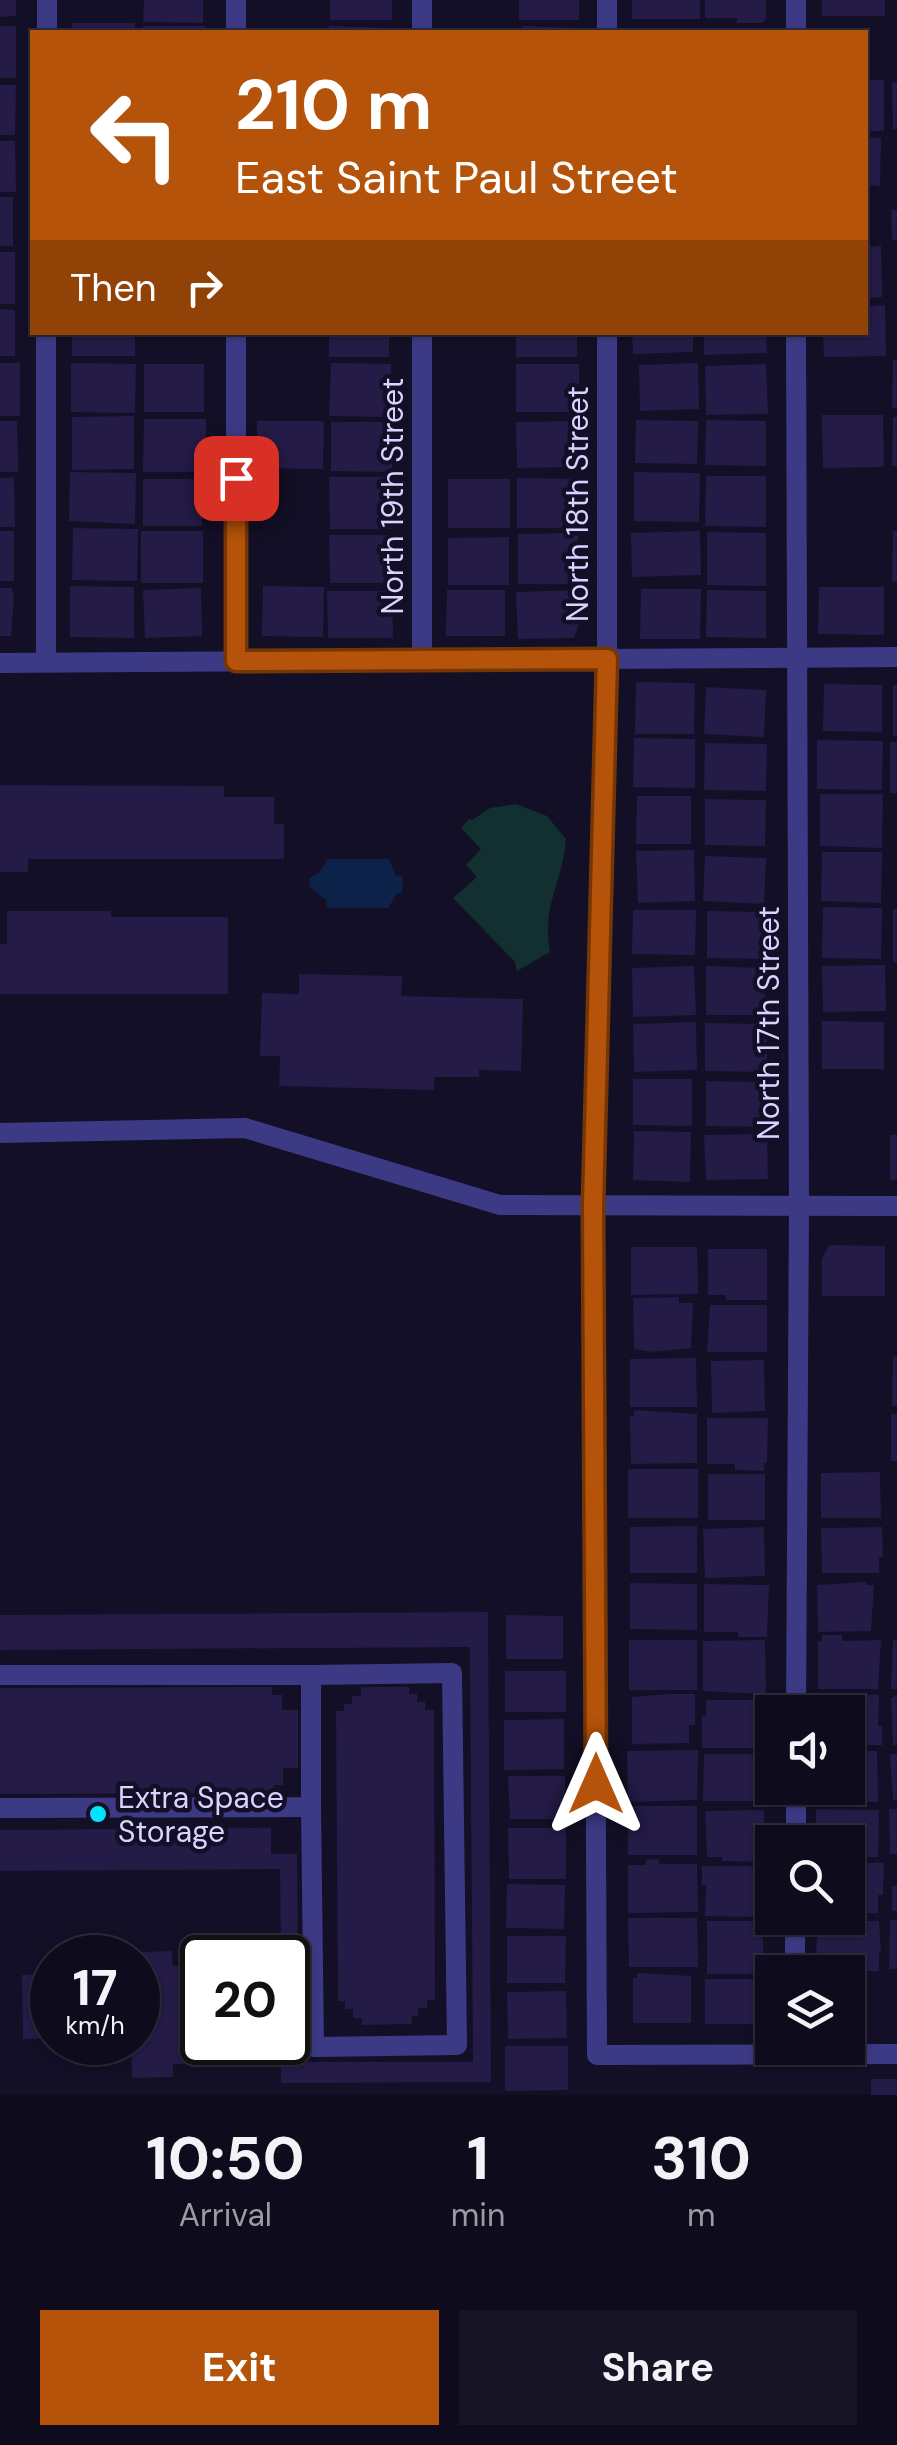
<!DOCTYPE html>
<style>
body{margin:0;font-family:"DM Sans",sans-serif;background:#171425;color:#f1f3f6;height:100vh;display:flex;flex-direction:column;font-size:38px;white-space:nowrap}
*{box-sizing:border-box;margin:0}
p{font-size:32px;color:#9b9ba3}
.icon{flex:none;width:55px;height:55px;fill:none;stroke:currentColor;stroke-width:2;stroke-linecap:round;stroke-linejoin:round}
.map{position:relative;height:2095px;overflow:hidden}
.sheet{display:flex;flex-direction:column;background:#0e0b1c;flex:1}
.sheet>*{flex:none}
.banner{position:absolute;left:30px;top:30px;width:838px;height:305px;border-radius:0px;box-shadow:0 2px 8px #0004,0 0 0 2px #2e2b3b;background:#b45309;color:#fff;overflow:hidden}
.buttons{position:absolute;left:755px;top:1695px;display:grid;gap:20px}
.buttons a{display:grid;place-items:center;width:110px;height:110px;border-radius:0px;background:#0e0b1c;box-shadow:0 2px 8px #0004,0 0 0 2px #2e2b3b;font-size:50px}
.speed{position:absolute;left:30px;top:1935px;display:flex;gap:20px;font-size:50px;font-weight:700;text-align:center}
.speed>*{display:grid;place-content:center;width:130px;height:130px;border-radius:50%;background:#0e0b1c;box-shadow:0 2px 8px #0004,0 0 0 2px #2e2b3b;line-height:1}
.speed small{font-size:25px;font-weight:400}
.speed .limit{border:5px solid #111;border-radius:15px;background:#fff;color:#111}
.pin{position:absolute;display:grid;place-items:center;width:85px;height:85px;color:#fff;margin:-42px;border-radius:20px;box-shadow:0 5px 15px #0006}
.me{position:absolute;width:110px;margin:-55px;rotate:0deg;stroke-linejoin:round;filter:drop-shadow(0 0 8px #0008)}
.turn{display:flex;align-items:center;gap:35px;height:210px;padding:0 40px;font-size:45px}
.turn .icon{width:130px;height:130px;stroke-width:2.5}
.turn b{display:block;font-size:70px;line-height:85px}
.then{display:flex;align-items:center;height:95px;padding:0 40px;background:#0003;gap:20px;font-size:38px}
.eta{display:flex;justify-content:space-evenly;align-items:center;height:170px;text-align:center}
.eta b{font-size:60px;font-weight:700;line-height:70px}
.button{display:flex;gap:20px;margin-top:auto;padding:20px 40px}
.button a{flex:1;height:115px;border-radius:0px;background:#b45309;color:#fff;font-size:40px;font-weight:700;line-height:115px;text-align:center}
.button a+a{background:#171425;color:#f1f3f6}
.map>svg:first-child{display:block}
.green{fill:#12302f}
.water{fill:#0c2248}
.building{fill:#241b47}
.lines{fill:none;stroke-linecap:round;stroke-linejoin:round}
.service{stroke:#3d3a85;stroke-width:20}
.route-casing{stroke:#753606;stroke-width:25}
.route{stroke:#b45309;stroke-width:18}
.poi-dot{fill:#00e5ff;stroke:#130f26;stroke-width:4}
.labels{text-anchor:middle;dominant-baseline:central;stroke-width:9;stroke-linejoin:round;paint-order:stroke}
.street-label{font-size:30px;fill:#d9d4ff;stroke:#130f26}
.poi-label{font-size:30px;fill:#d9d4ff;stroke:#130f26;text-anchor:start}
</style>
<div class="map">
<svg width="897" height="2095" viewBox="0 0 897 2095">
<rect width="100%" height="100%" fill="#130f26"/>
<path class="green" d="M516,804L547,816L566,839C562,886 542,903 550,952L517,971L515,962L453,898L477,877L466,865L481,849L461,828L469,819L472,820L490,808Z"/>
<path class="water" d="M328,859H389L396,876L403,877L402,893H397L388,908H327L326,900L310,887L309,878L319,873Z"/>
<g class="building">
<path d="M0,0H16V16L0,17Z"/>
<path d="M144,0H203V23L143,22Z"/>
<rect x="330" y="0" width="62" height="20"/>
<rect x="519" y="0" width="60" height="20"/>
<rect x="632" y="0" width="68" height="19"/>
<path d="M705,0H766V18L763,23H737V18H705Z"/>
<rect x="822" y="0" width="63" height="16"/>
<rect x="72" y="23" width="63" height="9"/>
<rect x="0" y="26" width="16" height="52"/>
<rect x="143" y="26" width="62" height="6"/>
<path d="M329,26L392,28V32H329Z"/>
<path d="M522,26L579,28V32H522Z"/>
<rect x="633" y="29" width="66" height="3"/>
<rect x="865" y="80" width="19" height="51"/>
<path d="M897,82V129H893L892,83Z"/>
<path d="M0,85H16L15,135H0Z"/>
<path d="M865,137L881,138L880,186L865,185Z"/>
<path d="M0,141H15L16,192H0Z"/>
<rect x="0" y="197" width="13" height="49"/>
<path d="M891,210H897V240H892Z"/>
<path d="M881,246L882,297L865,298V247Z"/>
<rect x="0" y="252" width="15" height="52"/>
<path d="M885,305L886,356L824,357L823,332H865V306Z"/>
<path d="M0,309L15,310V356H0Z"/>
<rect x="72" y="332" width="63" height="24"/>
<rect x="329" y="332" width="60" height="25"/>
<rect x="516" y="332" width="61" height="25"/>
<path d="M632,332H693V352L633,354Z"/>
<path d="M704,332H766L767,353L704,355Z"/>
<path d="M893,360H897V408H892Z"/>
<rect x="0" y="363" width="20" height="53"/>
<path d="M71,363L136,364L135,413L71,412Z"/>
<path d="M331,363L391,364L390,417L329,416Z"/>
<path d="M698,363L699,409L640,411L639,365Z"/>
<rect x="144" y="364" width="60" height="48"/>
<rect x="516" y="364" width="63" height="48"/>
<path d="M766,364L768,414L706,415L705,366Z"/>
<path d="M822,415H883L884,467L823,468Z"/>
<path d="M134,416V469L72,470V417Z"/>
<path d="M893,417H897V466H892Z"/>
<path d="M144,419H206V472H143Z"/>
<path d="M636,420L698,421L697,464L635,463Z"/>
<path d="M706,420L766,421V466L705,465Z"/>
<path d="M0,421H17L18,472H0Z"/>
<path d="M257,421H324L323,469L257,468Z"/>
<path d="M578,421V467L517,468L516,422Z"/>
<path d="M331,422H392V472L331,471Z"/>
<path d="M70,472L136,473L135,524L69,521Z"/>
<path d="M634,472L700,473L699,522L634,521Z"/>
<path d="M706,476H766V527L705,526Z"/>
<path d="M14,477L15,527H0V478Z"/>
<path d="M329,477H391V529H330Z"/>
<path d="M517,478L579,479L578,528H517Z"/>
<rect x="143" y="479" width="59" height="47"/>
<rect x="448" y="479" width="62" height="49"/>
<path d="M73,528L138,529L137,581L72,580Z"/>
<rect x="0" y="531" width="14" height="50"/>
<rect x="141" y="531" width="62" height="52"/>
<path d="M700,531L701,575L632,577L631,533Z"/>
<path d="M893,531H897V582L892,581Z"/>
<path d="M707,532L766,533V586L707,585Z"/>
<path d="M578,533V584H518V534Z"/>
<path d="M329,535H390V583H330Z"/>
<path d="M509,537V585H448V538Z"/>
<path d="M70,586L134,587V638L70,637Z"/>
<path d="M263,586L324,587L323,637L262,636Z"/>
<path d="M819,587H884V635L818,634Z"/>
<path d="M0,588H12L14,596L11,636H0Z"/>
<path d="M201,588L202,636L145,638L143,590Z"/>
<path d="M641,589H701L700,639H640Z"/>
<path d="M447,590H505V636H446Z"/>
<path d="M580,590L581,619L574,638L518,639L516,592Z"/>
<path d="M707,590L766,591V638L706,637Z"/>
<path d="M327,591H392L393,638H328Z"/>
<path d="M636,682L695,683L694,734H635Z"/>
<path d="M824,684L882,685V732L823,731Z"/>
<rect x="893" y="685" width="4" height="51"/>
<path d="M706,687L766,690L764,737L704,734Z"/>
<path d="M634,738L695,739V788L633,787Z"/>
<path d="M817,740L883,741L882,790L817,789Z"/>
<rect x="890" y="742" width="7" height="51"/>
<path d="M705,743L767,744L766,791L704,790Z"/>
<path d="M0,785L224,786V797H274V824H284V859H28V872H0Z"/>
<path d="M820,794H883L882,848L820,846Z"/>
<path d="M637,796H691V844H636Z"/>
<path d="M705,799L766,800L765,846L705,845Z"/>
<path d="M694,850L695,901L638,903L636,851Z"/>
<path d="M822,852H882L881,903L821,901Z"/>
<path d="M705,856L766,858L764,904L703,901Z"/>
<path d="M823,907L882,908L881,959L822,958Z"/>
<rect x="893" y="909" width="4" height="53"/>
<path d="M633,910H696L695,955L632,954Z"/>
<path d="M7,911H111V917H228V994H0V944H7Z"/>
<path d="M707,911L766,912L765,959L707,958Z"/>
<path d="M885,965L886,1011L823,1012L822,966Z"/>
<path d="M694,966L696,1015L633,1017L632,968Z"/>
<path d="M706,966L765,968L764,1015H706Z"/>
<path d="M299,974L402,976L401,996L523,999L521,1071L479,1070V1077H434V1090L279,1086L280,1056H260L262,993L299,994Z"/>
<path d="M822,1021L884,1022V1069H822Z"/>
<path d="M696,1022L697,1070L634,1072L633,1024Z"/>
<path d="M705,1023L767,1024V1072L705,1071Z"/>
<path d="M633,1079H692V1126L633,1125Z"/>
<path d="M706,1081L766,1082V1127L706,1126Z"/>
<path d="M634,1131L691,1132L690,1182L633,1180Z"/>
<path d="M767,1134L768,1179L706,1180L704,1135Z"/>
<rect x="890" y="1135" width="7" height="45"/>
<path d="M829,1245L885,1246V1296H822V1259Z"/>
<path d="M631,1247H697L698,1294L631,1295Z"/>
<path d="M708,1249H767V1300H726V1295H708Z"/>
<path d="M679,1297V1303H693L691,1348L652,1352L634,1349L633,1298Z"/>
<path d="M710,1305H767V1352H707Z"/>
<path d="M893,1356L897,1357V1406H892Z"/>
<path d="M696,1358L697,1407H630V1359Z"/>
<path d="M764,1360L765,1411L712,1413L711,1361Z"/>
<path d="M634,1410L697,1414V1463L631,1464L630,1416H634Z"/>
<rect x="891" y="1414" width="6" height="47"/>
<path d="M707,1418H768L767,1463H764V1471L735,1470V1464H707Z"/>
<rect x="628" y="1469" width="70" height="49"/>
<path d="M880,1472L881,1518H821V1473Z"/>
<rect x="708" y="1474" width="57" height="46"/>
<path d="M697,1526V1573H630V1527Z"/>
<path d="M764,1527L765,1576L705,1578L703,1529Z"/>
<path d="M882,1527L883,1557H879V1573H822L821,1528Z"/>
<path d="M866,1582V1585H874L871,1631L818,1632L817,1585Z"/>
<path d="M630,1583L697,1584V1630L630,1629Z"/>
<path d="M704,1584L769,1585L767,1637H738V1632H704Z"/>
<path d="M488,1612L491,2082L281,2083V2042H288V1958H281L280,1869L0,1871V1830L271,1828V1854H297L299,2062H473L470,1647L0,1650V1615Z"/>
<path d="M506,1615L563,1616V1659H506Z"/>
<path d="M822,1635H842V1641L881,1640L878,1689H818V1641H822Z"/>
<rect x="629" y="1640" width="68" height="50"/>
<path d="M765,1640L766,1694L703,1691V1641Z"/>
<path d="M893,1640H897V1689H891Z"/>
<rect x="505" y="1671" width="61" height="41"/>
<path d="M272,1687V1695H282V1710H298V1768H283V1785H274V1793L0,1794V1688Z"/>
<path d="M361,1687H409V1694H417V1702H425V1710H434L435,2000H427V2008H418V2016H411L412,2024L362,2025V2018H353V2009H345V2001H338L336,1711H344V1704H352V1696H361Z"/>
<path d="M668,1694H695V1725H689V1743L632,1744V1697Z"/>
<path d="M846,1694L879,1695L878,1726H882V1745H848V1712H820V1697L844,1698Z"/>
<path d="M897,1695V1745H893L891,1698Z"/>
<path d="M706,1700H763L764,1748H702V1716H706Z"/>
<path d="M564,1719V1769L504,1770V1720Z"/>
<path d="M698,1750L697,1800L628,1802L627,1751Z"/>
<path d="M853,1751H877L878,1802L815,1800L816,1788H848V1753Z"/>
<path d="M704,1754H763V1801H703Z"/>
<path d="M890,1754H897V1800H893Z"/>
<path d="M508,1776H565V1819H510Z"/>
<rect x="628" y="1806" width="69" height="49"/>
<path d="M816,1809L879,1810L878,1857H848V1842H816Z"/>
<path d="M889,1809H897V1854H890Z"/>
<path d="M764,1810V1856H759V1862L722,1861V1857H707L705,1811Z"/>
<path d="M508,1828H566V1879H509Z"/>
<path d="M659,1859V1864H697L698,1912L628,1913V1865H646V1860Z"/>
<path d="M848,1863H884L883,1895H878V1913H848Z"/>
<path d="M702,1866H765V1917L705,1916L706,1885H702Z"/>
<path d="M507,1884L565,1885L564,1929L506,1928Z"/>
<rect x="892" y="1886" width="5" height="25"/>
<path d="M628,1918H697L698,1967H629Z"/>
<path d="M890,1920H897V1969H889Z"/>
<rect x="707" y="1921" width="56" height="53"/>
<path d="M818,1921H879L881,1951L879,1953V1971H815Z"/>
<path d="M507,1936H566L565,1983H507Z"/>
<path d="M172,1951L173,1966L202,1965V2042H243V2063L173,2064V2077L132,2078L131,2042H138V2014H142L141,1952Z"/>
<path d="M637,1973L691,1976V2023H633V1978H637Z"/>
<path d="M50,1974L51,2038L23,2039L22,1975Z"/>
<path d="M705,1979H761L765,1988L762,2024H705Z"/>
<path d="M566,1991L567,2038L508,2039L507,1992Z"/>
<path d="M505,2046H568V2090L505,2091Z"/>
<rect x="871" y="2079" width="26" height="16"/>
</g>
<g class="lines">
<g class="service">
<path d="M422,0V32"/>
<path d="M607,0V32"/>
<path d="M796,0V32"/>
<path d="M47,32V0"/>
<path d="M236,32V0"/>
<path d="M422,332V660"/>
<path d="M607,332V659L593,1206L597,2055L897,2054"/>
<path d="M796,332L799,1206L796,1712"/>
<path d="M236,661V332"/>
<path d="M46,662V332"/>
<path d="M0,663L897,657"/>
<path d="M0,1133L245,1128L500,1205L897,1206"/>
<path d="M0,1675H311V1807L0,1808"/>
<path d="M311,1675L452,1673L457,2045L314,2047L311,1807"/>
<path d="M796,1842V1788"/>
<path d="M795,1972V1918"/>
</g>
</g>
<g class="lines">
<g class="route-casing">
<path id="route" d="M236,478V661L607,659L593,1206L596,1784"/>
</g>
<use href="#route" class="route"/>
</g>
<circle class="poi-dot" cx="98" cy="1814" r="10"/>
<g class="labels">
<g class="street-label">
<text transform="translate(392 496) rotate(-90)">North 19th Street</text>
<text transform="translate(577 504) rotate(-90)">North 18th Street</text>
<text transform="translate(768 1023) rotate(-90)">North 17th Street</text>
</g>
<g class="poi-label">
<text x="118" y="1797">Extra Space<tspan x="118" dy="34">Storage</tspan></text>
</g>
</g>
</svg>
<div class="buttons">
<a><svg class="icon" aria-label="sound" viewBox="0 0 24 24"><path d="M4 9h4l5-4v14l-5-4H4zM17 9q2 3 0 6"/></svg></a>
<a><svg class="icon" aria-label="search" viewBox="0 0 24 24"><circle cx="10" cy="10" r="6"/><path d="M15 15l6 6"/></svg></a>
<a><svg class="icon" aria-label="layers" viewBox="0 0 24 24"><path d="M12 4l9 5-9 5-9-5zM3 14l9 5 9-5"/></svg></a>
</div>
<div class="speed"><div>17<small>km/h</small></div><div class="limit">20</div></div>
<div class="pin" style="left:236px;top:478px;background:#d93025"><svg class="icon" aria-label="arrive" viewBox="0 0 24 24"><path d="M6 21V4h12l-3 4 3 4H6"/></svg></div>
<svg class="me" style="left:596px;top:1784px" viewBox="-20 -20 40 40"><path d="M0-17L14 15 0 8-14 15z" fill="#b45309" stroke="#fff" stroke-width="4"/></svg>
<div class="banner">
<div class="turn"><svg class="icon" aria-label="left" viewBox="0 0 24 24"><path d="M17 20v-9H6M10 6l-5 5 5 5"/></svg><div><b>210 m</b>East Saint Paul Street</div></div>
<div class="then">Then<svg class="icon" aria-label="right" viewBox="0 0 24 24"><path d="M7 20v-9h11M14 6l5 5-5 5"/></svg></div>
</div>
</div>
<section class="sheet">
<div class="eta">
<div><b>10:50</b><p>Arrival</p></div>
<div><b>1</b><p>min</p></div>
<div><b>310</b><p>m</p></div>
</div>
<div class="button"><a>Exit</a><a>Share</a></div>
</section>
